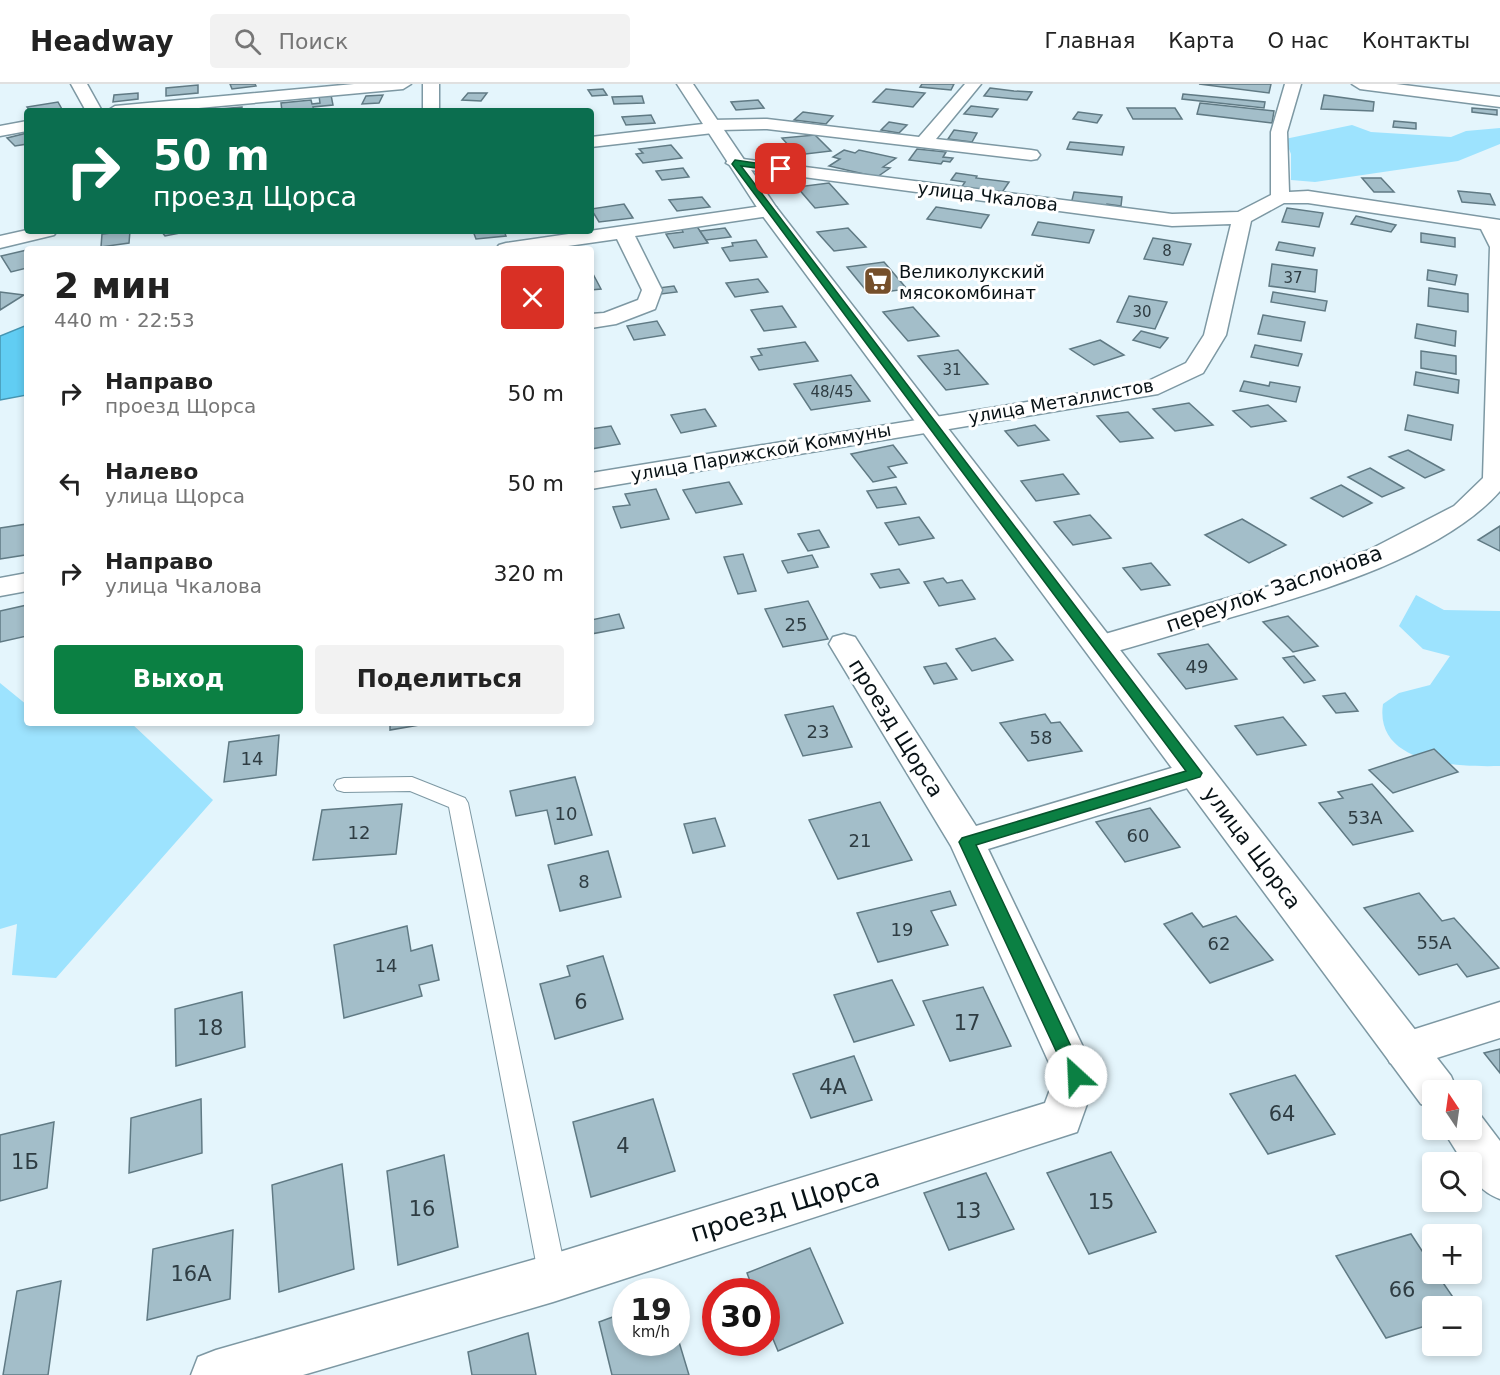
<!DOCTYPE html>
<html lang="ru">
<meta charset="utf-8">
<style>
body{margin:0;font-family:"DejaVu Sans",sans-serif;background:#f2f2f2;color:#222;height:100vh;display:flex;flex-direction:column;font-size:22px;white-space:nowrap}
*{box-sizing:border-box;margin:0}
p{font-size:20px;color:#767676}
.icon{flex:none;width:33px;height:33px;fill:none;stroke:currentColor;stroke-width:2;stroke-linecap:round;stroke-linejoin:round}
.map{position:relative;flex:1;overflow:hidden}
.drawer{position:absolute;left:24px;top:162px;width:570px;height:480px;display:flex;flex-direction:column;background:#fff;border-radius:6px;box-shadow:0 3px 9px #0003}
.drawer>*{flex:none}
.top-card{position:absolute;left:24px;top:24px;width:570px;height:126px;border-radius:6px;box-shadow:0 3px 9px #0003;background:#0b6e4f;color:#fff;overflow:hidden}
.needle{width:39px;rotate:347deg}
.buttons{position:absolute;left:1422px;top:996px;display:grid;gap:12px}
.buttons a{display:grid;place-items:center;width:60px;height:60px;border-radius:6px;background:#fff;box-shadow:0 3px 9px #0003;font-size:30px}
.speed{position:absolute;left:612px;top:1194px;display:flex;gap:12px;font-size:30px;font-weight:700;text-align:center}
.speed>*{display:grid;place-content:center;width:78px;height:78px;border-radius:50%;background:#fff;box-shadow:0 3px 9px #0003;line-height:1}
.speed small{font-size:15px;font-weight:400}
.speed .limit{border:9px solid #d22;background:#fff;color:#111}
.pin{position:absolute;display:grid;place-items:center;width:51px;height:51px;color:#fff;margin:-26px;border-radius:12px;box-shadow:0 3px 9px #0006}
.me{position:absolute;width:66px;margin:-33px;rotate:335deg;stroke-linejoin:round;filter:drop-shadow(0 0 4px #0008)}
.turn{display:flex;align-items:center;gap:21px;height:126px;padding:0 30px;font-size:27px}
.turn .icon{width:78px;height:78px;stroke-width:2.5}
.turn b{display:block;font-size:42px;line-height:51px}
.round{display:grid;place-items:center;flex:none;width:63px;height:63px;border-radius:6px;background:#f2f2f2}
.head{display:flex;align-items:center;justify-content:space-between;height:102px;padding:0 30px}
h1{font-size:36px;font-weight:800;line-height:45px}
.button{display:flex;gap:12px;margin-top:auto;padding:12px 30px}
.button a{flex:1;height:69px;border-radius:6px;background:#0b8043;color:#fff;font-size:24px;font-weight:800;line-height:69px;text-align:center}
.button a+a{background:#f2f2f2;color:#222}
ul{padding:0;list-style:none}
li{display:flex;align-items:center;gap:18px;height:90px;padding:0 30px}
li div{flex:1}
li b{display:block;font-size:22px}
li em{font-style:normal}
header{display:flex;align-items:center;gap:36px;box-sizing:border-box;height:84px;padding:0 30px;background:#fff;border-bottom:2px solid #e0e0e0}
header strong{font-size:28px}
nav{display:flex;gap:33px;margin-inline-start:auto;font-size:21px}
.search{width:420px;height:54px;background:#f2f2f2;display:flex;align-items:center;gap:15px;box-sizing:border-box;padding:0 21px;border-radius:6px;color:#767676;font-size:22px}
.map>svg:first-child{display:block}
.green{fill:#9de3fe}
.water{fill:#61cdf3;stroke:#4695b1;stroke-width:1.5}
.building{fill:#a3bec9;stroke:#607a84;stroke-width:1.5}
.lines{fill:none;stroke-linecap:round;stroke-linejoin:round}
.service-casing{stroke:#7d98a3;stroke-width:2}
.minor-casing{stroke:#7d98a3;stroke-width:3}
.tertiary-casing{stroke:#7d98a3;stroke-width:3}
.service{fill:#fff;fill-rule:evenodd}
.minor{fill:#fff;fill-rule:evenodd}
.tertiary{fill:#fff;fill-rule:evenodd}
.route{fill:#0b8043;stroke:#07532c;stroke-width:1.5}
.labels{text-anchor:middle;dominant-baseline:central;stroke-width:6;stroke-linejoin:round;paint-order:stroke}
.far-number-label{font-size:15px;fill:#2f3d43}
.far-street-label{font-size:18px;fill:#081216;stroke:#fff}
.far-poi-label{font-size:18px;fill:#081216;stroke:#fff;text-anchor:start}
.number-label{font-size:18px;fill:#2f3d43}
.street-label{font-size:21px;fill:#081216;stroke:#fff}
.near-number-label{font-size:21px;fill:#2f3d43}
.near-street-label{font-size:26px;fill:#081216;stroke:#fff}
</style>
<header>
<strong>Headway</strong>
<div class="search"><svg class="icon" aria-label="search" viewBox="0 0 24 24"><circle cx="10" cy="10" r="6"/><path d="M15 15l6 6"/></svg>Поиск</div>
<nav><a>Главная</a><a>Карта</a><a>О нас</a><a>Контакты</a></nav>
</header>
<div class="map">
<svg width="1500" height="1291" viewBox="0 0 1500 1291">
<rect width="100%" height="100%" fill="#e4f5fc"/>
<g class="green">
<path d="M1352,41L1371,48L1451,53L1466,47L1500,44V60L1458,77L1315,98L1291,96V70L1285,55Z"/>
<path d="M1416,511L1444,526L1500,527V682C1458,683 1374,681 1383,620L1399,609L1430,601L1450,572L1423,565L1399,542Z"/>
<path d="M0,599L27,621V639H131L213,716L56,894L12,891L17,840L0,845Z"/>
</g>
<path class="water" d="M27,241V311L0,316V252Z"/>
<g class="building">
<path d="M230,0H255L256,2L232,5Z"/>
<path d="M922,0H954L951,6L920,3Z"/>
<path d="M1199,0H1271L1269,9Z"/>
<path d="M198,1V9L166,12V4Z"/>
<path d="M990,4L1014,7L1032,8L1027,16L984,12Z"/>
<path d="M603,5L607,11L592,12L588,6Z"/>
<path d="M886,5L925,9L913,23L873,18Z"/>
<path d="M138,9V15L113,18L114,11Z"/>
<path d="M468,9H487L481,17L462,16Z"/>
<path d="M1183,10L1265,18L1264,24L1182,15Z"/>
<path d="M331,11L333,21L313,23L314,27H282L281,19L311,16L312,20L320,19L319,12Z"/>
<path d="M383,11L379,19L362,20L366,12Z"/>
<path d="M1324,11L1374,18L1373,27L1321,25Z"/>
<path d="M642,12L644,19L614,20L612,13Z"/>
<path d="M758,16L764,24L736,26L731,18Z"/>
<path d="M58,18L63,27H30L27,23Z"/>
<path d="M1200,19L1274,27L1272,39L1197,30Z"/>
<path d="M971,22L998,25L992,33L964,30Z"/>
<path d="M242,23V27H207V26Z"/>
<path d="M1127,24H1175L1182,35H1133Z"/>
<path d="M1472,24L1497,26V31L1472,28Z"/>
<path d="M803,28L833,32L826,40L794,36Z"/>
<path d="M1078,28L1102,31L1097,39L1073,35Z"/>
<path d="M651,31L655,39L626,41L622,33Z"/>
<path d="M1394,37L1416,39V45L1393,43Z"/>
<path d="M889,38L907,41L899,49L881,46Z"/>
<path d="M954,46L977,49L972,58L948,55Z"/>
<path d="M27,49V60L15,62L7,54Z"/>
<path d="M815,51L831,67L797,71L782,54Z"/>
<path d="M1070,58L1124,63L1122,71L1067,65Z"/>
<path d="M671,61L682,74L643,79L636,70L643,69L639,65Z"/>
<path d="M917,65L946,68L943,73L953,74L950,78L943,77L941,80L909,76Z"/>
<path d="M844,66L855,69L859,66L896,74L883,83L890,84L877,93L829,82L840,75L833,73Z"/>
<path d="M683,84L689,93L662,96L656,87Z"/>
<path d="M956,89L977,92L976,94L1009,98L1001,110L961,104L965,98L951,96Z"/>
<path d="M1362,94H1381L1394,108H1374Z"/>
<path d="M829,99L848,120L815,124L797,103Z"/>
<path d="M1458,107L1490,110L1495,121L1462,118Z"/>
<path d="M1074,108L1122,113L1121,122L1107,120V124L1071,120Z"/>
<path d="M702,113L710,123L677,127L669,116Z"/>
<path d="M624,120L633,134L599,138L591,125Z"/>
<path d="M936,123L989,131L981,144L927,135Z"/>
<path d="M1287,124L1323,129L1319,143L1282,138Z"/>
<path d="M1356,132L1396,141L1391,148L1351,140Z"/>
<path d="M1038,138L1094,146L1089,159L1032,151Z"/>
<path d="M696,141L708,159L674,164L666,150L683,148L681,143Z"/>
<path d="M725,144L731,153L706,156L700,147Z"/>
<path d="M848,144L866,163L834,167L817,148Z"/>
<path d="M130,147L129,159L101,163L102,150Z"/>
<path d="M161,147H190L165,152Z"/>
<path d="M473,147H504L506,152L476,155Z"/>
<path d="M1421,149L1455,154V163L1421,158Z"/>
<path d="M1153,154L1191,160L1183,181L1144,175Z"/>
<path d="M756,156L767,173L730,177L722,164L733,162L732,159Z"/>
<path d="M1279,158L1315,164L1313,172L1276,166Z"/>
<path d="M27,166V184L11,188L1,172Z"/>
<path d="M884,178L907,205L869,210L847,183Z"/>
<path d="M1272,180L1317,186L1315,208L1269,202Z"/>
<path d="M950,184L959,194L943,196L933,186Z"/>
<path d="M1428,186L1457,191L1455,201L1427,196Z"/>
<path d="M591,190H593L601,205L591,206Z"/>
<path d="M758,195L768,208L735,213L726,199Z"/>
<path d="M674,202L677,208L661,210L658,204Z"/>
<path d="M1429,204L1468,210V228L1428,222Z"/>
<path d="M0,208L24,211L0,226Z"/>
<path d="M1273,208L1327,217L1325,227L1271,218Z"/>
<path d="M1129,212L1167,218L1155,245L1117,238Z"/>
<path d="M782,222L796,243L764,247L751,226Z"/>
<path d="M913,223L939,252L908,257L883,228Z"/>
<path d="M1263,231L1305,238L1301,257L1258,250Z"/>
<path d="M657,237L665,251L634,256L627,242Z"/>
<path d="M1417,240L1456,247L1455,262L1415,254Z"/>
<path d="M1141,247L1168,254L1160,264L1133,256Z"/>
<path d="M1100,256L1124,271L1094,281L1070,265Z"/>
<path d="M805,258L818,277L759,286L751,273L762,271L758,265Z"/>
<path d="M1255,261L1302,270L1298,282L1251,273Z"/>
<path d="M958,266L988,300L946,306L918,272Z"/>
<path d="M1421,267L1456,272V290L1421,284Z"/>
<path d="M1416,288L1459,296L1458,309L1414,301Z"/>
<path d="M851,291L870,317L811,326L794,300Z"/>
<path d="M1244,297L1269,302L1270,298L1300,303L1296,318L1240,307Z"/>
<path d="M1189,319L1213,341L1175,347L1153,325Z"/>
<path d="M1268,321L1286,337L1251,343L1233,327Z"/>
<path d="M705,325L716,342L681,349L671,331Z"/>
<path d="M1128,328L1153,354L1120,358L1097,332Z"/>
<path d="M1408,331L1453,341L1451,356L1405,346Z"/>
<path d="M1035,341L1049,356L1018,362L1005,347Z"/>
<path d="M611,342L620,360L591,365V345Z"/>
<path d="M893,361L907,379L888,383L896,393L873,398L851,370Z"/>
<path d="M1408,366L1444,386L1425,394L1389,373Z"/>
<path d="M1370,384L1404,404L1382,413L1348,393Z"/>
<path d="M1063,390L1079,410L1036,417L1021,397Z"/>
<path d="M729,398L742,420L696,429L683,406Z"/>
<path d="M1341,401L1372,419L1343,433L1311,414Z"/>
<path d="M896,403L906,420L877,424L867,407Z"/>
<path d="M656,405L669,435L621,444L613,423L630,421L625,410Z"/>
<path d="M1090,431L1111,454L1073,461L1054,438Z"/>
<path d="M919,433L934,454L899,461L885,439Z"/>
<path d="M1242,435L1286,461L1249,479L1205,451Z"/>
<path d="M27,440L25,471L0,475V444Z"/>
<path d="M1500,442V467L1478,456Z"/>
<path d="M819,446L829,463L808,467L798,450Z"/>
<path d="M743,470L756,507L738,510L724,473Z"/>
<path d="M812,471L818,483L788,489L782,477Z"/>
<path d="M1151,479L1170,501L1141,506L1123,484Z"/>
<path d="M899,485L909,499L880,504L871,490Z"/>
<path d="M943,494L947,499L962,496L975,515L939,522L924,498Z"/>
<path d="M808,517L828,555L783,563L765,525Z"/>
<path d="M27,521V552L0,558V527Z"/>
<path d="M619,530L624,544L591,550V536Z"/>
<path d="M1288,532L1318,562L1293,568L1263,538Z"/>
<path d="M995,554L1013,576L972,587L956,565Z"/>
<path d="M1208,560L1237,595L1186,605L1158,570Z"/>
<path d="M1294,572L1315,596L1304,599L1283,574Z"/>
<path d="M946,579L957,595L934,600L924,583Z"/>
<path d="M1345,609L1358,627L1336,629L1323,612Z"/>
<path d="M833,622L852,663L803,672L785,631Z"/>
<path d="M1045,630L1051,639L1060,638L1082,667L1028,677L1000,639Z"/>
<path d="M1283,633L1306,661L1257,671L1235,642Z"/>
<path d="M390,639H431L390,646Z"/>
<path d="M279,651L276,691L224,698L229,658Z"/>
<path d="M1434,665L1458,688L1393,709L1369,686Z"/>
<path d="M575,693L592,751L555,760L547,726L516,732L510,707Z"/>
<path d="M1372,700L1413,747L1353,761L1319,719L1343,714L1338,708Z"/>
<path d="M880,718L912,776L838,795L809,736Z"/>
<path d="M402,720L396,770L313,776L322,726Z"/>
<path d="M1150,724L1180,763L1125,778L1096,738Z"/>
<path d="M715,734L725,762L693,769L684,740Z"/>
<path d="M608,767L621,813L560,827L548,781Z"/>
<path d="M950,807L956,821L931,827L948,861L878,878L857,829Z"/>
<path d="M1419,809L1442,837L1454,834L1499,884L1467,893L1457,880L1419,891L1364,824Z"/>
<path d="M1192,829L1203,843L1236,832L1273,876L1210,899L1164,840Z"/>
<path d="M407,842L411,867L432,861L439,896L419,901L422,912L344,934L334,861Z"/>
<path d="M603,872L623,935L555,955L540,900L570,892L567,882Z"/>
<path d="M892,896L914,941L854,958L834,911Z"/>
<path d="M983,903L1011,962L950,977L923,917Z"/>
<path d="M242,908L245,963L176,982L175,925Z"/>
<path d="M1500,965V989L1484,969Z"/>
<path d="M854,972L872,1016L811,1034L793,990Z"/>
<path d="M1295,991L1335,1050L1268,1070L1230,1010Z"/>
<path d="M201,1015L202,1069L129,1089L131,1034Z"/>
<path d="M653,1015L675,1087L591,1113L573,1038Z"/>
<path d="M54,1038L47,1104L0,1117V1051Z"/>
<path d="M1111,1068L1156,1148L1089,1170L1047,1089Z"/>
<path d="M444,1071L458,1163L398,1181L387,1087Z"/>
<path d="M342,1080L354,1185L279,1208L272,1101Z"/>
<path d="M986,1089L1014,1145L949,1166L924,1109Z"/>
<path d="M233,1146L230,1215L147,1236L153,1165Z"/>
<path d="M1411,1150L1432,1182V1190H1437L1459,1222H1432V1240L1386,1254L1336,1172Z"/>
<path d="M810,1164L843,1239L778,1267L766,1238V1208H754L747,1189Z"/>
<path d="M61,1197L48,1291H3L17,1207Z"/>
<path d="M626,1228V1258H676V1248L689,1291H612L599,1238Z"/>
<path d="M528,1249L536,1291H472L468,1268Z"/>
</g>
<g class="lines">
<g class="service-casing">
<path id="service" d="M412,693L465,714L468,719L567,1194L563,1204L553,1208L543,1204L539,1194L449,723L410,707L344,708L337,706L334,701L337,696L344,694Z"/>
</g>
<g class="minor-casing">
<g id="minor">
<path d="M71,0H87L102,27H86Z"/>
<path d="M354,0H411L403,5L166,27H107L115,22Z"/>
<rect x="423" y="0" width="16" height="27"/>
<path d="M965,0H981L936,55L1031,66L1037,67L1040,71L1037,75L1031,76L767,45L720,46L713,49L591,63V53L703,40L711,36L767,35L919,53Z"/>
<path d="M1285,0H1301L1287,48L1289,108L1308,107L1500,136V407C1440,475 1307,511 1222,536C1181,548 1140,561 1099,572L1088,569L1084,562L1088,555L1276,500L1369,466L1454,422L1483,394L1490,163L1481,145L1308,119H1284L1251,137L1226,251L1203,289L1158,310L591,405V389L1144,299L1186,279L1204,251L1231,140L1172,142L735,84L726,79L729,75L735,74L1172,130L1238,128L1271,111V48Z"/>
<path d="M1352,0H1396L1500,13V23L1360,5Z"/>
<path d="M27,37V47L0,52V42Z"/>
<path d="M769,121L776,123L778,127L776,131L635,152L662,206L655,225L616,240L591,244V230L604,229L638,216L642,206L617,155L547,165H496L499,161L506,159Z"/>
<path d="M27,146L57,147L54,151L0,164V152Z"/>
<path d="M27,489V507L0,512V494Z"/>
<path d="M844,550L855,553L976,742L1195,677L1207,680L1212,689L1207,698L988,765L1097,992L1077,1048L553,1218L303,1291H191L198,1273L216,1266L553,1170L1045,1019L1055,992L951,762L829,560L833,553Z"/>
<path d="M1500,918V954L1405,984L1390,979L1384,966L1390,953Z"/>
</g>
</g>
<g class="tertiary-casing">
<g id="tertiary">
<path d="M677,0H693L776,123L1451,992L1457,1006H1432V1024L1421,1020L762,131Z"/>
<path d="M1472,1028L1481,1032L1500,1057V1115C1482,1108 1472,1098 1472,1078H1463L1443,1046H1472Z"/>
</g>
</g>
<use href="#service" class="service"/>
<use href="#minor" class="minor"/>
<use href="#tertiary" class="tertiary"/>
</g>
<path class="route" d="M735,76L784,83L781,87L741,82L1202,689L1200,693L976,761L1085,992L1083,997L1076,1000L1070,997L959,758L962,754L1186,687L732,80Z"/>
<defs>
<g id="supermarket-square" transform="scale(1.5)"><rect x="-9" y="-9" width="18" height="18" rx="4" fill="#754f2b" stroke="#fff"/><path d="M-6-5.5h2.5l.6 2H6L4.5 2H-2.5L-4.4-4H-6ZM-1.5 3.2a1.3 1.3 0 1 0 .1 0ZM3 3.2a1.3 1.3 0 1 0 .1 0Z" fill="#fff"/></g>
</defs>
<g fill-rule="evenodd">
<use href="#supermarket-square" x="878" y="197"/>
</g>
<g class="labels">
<g class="far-number-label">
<text x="1167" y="167">8</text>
<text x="1293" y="194">37</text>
<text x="1142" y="228">30</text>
<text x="952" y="286">31</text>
<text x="832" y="308">48/45</text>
</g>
<g class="far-street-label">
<text transform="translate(988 112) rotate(7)">улица Чкалова</text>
<text transform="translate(1061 317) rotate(-10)">улица Металлистов</text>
<text transform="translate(761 368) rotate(-10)">улица Парижской Коммуны</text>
</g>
<g class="far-poi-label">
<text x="899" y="187">Великолукский<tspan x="899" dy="21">мясокомбинат</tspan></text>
</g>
<g class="number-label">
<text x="796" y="540">25</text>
<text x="1197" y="582">49</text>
<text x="818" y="647">23</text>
<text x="1041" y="653">58</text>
<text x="252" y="674">14</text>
<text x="566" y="729">10</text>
<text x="1365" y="733">53А</text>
<text x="359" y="748">12</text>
<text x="1138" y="751">60</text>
<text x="860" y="756">21</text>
<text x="584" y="797">8</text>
<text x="902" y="845">19</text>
<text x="1434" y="858">55А</text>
<text x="1219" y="859">62</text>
<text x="386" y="881">14</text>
</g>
<g class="street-label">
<text transform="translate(1274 505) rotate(-19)">переулок Заслонова</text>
<text transform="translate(896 644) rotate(58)">проезд Щорса</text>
<text transform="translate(1252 764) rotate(53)">улица Щорса</text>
</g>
<g class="near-number-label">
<text x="581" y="918">6</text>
<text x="967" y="939">17</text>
<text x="210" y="944">18</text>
<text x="833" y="1003">4А</text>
<text x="1282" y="1030">64</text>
<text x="623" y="1062">4</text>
<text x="25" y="1078">1Б</text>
<text x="1101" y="1118">15</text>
<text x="422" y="1125">16</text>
<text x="968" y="1127">13</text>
<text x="191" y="1190">16А</text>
<text x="1402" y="1206">66</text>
</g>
<g class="near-street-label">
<text transform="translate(785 1121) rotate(-17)">проезд Щорса</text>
</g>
</g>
</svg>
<div class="buttons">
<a><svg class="needle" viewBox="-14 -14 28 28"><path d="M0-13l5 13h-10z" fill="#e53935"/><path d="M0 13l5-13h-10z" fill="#767676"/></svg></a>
<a><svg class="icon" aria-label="search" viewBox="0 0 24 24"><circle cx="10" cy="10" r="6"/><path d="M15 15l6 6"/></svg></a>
<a>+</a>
<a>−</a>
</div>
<div class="speed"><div>19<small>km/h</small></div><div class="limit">30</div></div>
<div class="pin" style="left:781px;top:85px;background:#d93025"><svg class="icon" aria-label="arrive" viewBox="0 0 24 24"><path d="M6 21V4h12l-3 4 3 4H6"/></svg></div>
<svg class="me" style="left:1076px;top:992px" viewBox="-20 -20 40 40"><circle r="19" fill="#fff"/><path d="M0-13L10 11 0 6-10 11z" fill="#0b8043"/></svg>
<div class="top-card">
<div class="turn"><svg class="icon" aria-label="right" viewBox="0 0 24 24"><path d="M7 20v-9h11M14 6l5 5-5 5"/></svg><div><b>50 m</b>проезд Щорса</div></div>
</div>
<section class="drawer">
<div class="head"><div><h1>2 мин</h1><p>440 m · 22:53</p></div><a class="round" style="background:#d93025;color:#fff"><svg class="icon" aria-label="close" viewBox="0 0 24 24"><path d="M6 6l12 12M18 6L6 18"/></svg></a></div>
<ul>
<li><svg class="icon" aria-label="right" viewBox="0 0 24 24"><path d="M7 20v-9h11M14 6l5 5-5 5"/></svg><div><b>Направо</b><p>проезд Щорса</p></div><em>50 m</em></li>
<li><svg class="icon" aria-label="left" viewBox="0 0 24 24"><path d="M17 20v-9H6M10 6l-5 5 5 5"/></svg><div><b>Налево</b><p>улица Щорса</p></div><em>50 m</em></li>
<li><svg class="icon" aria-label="right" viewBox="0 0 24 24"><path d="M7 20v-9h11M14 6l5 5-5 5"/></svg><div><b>Направо</b><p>улица Чкалова</p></div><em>320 m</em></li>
</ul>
<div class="button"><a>Выход</a><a>Поделиться</a></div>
</section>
</div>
